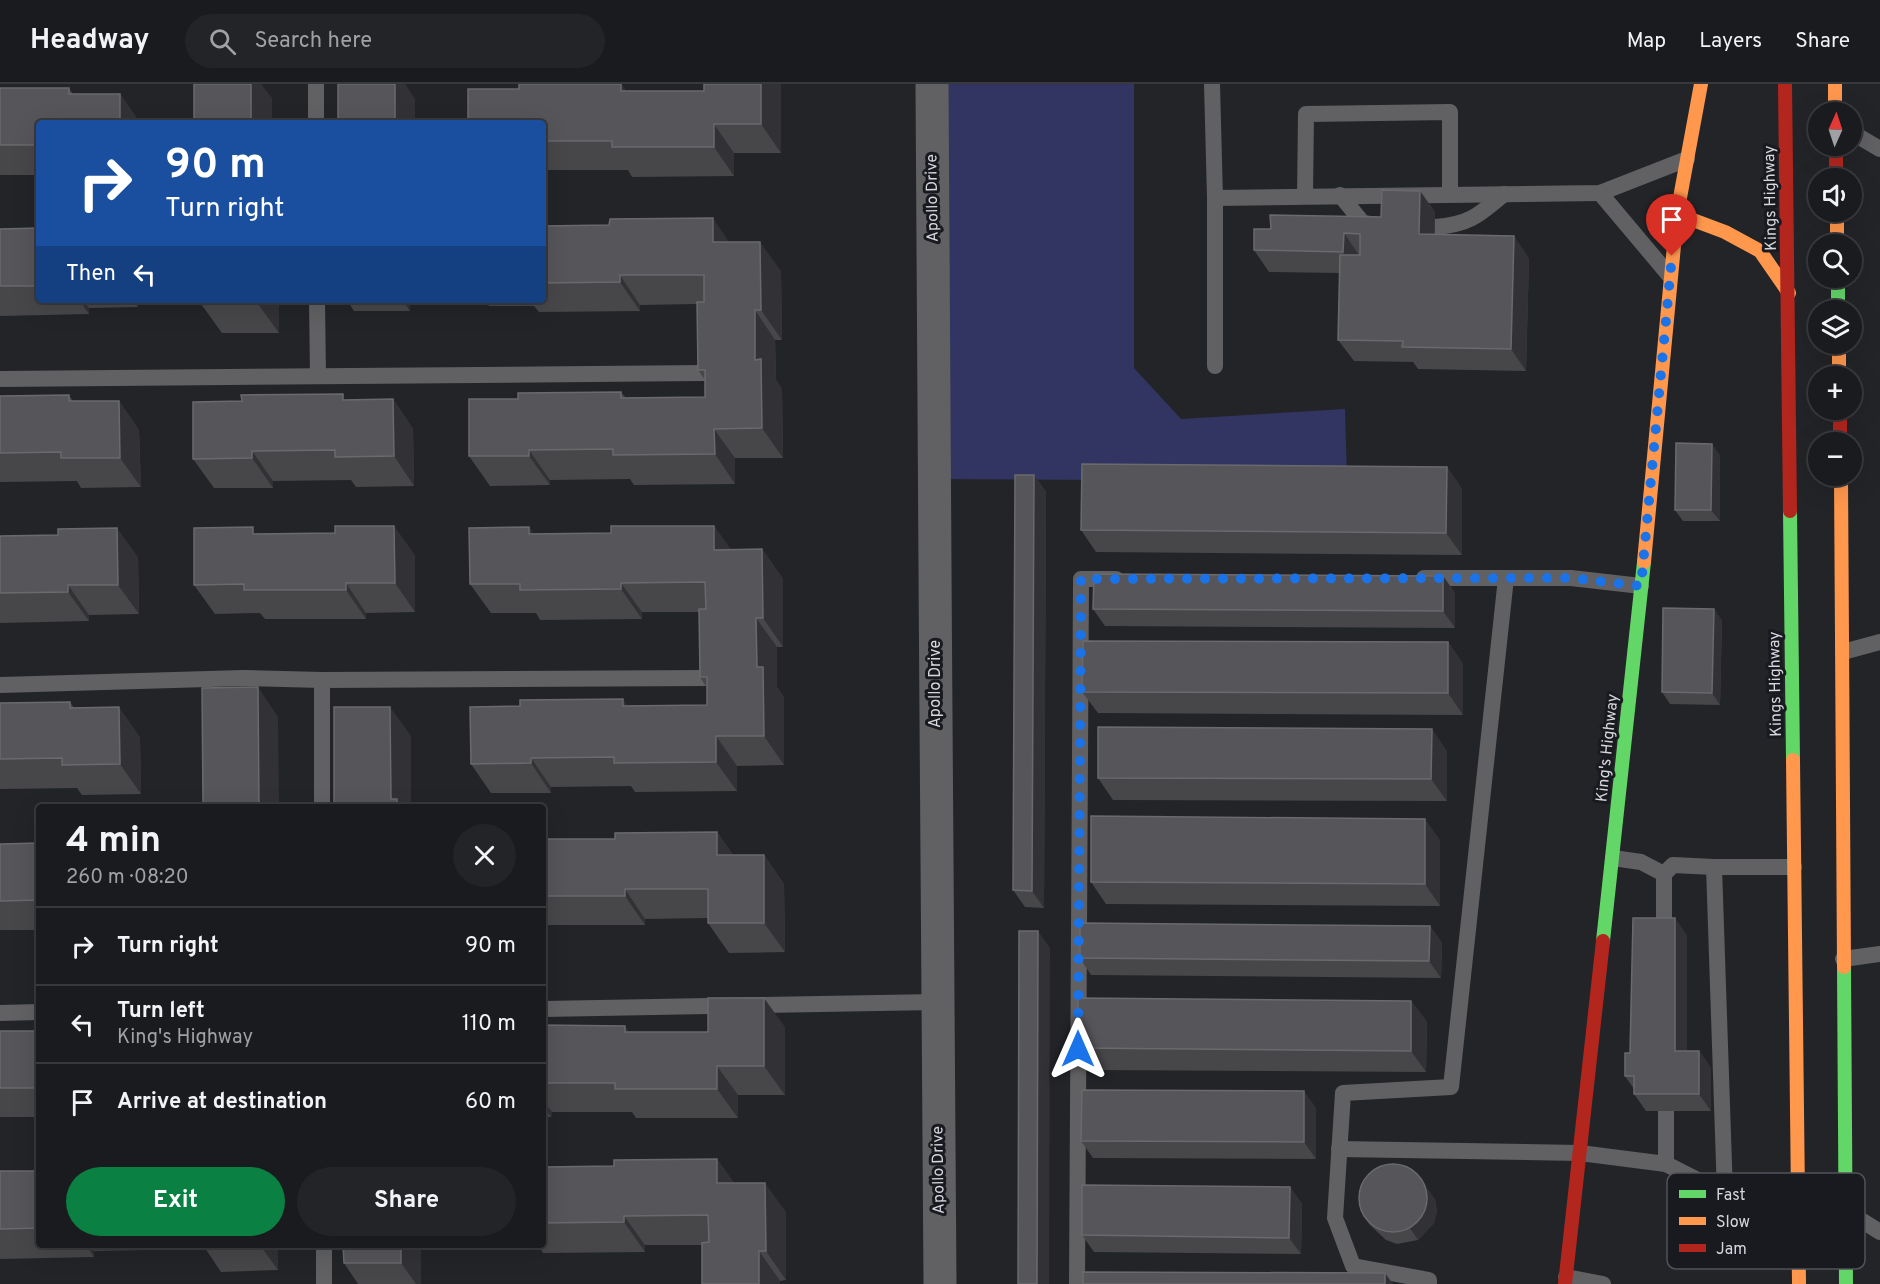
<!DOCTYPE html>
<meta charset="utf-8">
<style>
body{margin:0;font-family:Overpass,sans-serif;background:#232427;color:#f1f3f6;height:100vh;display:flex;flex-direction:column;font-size:22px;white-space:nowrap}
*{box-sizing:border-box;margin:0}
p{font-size:20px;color:#9fa1a4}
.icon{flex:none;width:33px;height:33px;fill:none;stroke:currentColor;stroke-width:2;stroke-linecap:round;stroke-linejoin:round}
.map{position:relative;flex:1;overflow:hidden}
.drawer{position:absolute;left:36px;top:720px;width:510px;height:444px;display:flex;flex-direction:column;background:#1a1b1e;border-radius:6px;box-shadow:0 6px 24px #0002,0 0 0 2px #38393c}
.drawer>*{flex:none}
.guide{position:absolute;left:36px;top:36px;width:510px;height:183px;border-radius:6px;box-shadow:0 6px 24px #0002,0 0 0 2px #38393c;background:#1a4fa0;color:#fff;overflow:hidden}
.needle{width:39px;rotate:3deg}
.controls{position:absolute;left:1808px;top:18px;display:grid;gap:12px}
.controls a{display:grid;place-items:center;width:54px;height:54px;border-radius:50%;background:#1a1b1e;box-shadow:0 6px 24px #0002,0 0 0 2px #38393c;font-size:30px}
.pin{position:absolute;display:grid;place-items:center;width:51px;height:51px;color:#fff;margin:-62px -26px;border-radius:50% 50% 50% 0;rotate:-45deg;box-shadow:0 0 6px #0007}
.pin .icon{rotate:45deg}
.me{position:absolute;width:66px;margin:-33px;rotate:0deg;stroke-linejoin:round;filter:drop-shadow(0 0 4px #0008)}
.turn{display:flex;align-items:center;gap:21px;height:126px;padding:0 30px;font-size:27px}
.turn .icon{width:78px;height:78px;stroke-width:2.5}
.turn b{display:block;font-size:42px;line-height:51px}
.then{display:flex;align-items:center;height:57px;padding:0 30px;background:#0003;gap:12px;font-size:22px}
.round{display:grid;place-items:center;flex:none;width:63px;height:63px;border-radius:32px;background:#232427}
.overview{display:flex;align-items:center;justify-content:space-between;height:102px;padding:0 30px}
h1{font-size:36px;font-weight:700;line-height:45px}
.primary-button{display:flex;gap:12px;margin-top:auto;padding:12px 30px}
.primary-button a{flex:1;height:69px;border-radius:36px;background:#0b8043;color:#fff;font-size:24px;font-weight:700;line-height:69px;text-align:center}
.primary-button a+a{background:#232427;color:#f1f3f6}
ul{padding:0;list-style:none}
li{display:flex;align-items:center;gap:18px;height:78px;padding:0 30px;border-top:2px solid #38393c}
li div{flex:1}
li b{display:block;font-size:22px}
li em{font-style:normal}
header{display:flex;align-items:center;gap:36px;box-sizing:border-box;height:84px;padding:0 30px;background:#1a1b1e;border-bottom:2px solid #38393c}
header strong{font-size:28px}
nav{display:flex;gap:33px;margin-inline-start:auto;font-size:21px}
.search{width:420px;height:54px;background:#232427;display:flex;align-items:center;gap:15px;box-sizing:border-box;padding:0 21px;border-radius:33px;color:#9fa1a4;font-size:22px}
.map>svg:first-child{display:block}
.green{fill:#323562}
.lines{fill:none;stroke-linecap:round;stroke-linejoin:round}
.lane{stroke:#616163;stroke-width:16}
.street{stroke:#616163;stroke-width:33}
.fast{stroke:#63d668;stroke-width:14}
.slow{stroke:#ff974d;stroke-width:14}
.jam{stroke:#b3261e;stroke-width:14}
.wall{fill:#47474a}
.shaded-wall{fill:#323236}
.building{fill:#56565a;stroke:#6a6a6e;stroke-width:1.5}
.route{stroke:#1a73e8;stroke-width:10;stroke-dasharray:0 18}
.labels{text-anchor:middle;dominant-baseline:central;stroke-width:6;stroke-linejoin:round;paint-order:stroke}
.street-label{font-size:16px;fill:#d6d7dc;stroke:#191a20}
.key{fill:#191a20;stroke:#525358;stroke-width:1.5}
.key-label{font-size:16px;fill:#d6d7dc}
</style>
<header>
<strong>Headway</strong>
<div class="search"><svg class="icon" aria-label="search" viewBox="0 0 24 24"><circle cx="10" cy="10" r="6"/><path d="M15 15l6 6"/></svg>Search here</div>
<nav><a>Map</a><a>Layers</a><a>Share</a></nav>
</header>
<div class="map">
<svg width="1880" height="1200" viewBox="0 0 1880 1200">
<rect width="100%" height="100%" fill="#232428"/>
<path class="green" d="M934,0H1134V284L1181,335L1345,325L1347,397L927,395Z"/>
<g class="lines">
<g class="lane">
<path d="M316,0V39"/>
<path d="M1212,0L1215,114L1600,109L1687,75"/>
<path d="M1851,48L1880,65"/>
<path d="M1600,109L1669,191"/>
<path d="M1340,111L1363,139L1377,141"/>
<path d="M1305,112L1306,30L1450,28V110"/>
<path d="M1215,114V282"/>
<path d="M1435,143C1469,141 1479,131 1504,110"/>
<path d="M317,216L318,292"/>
<path d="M0,295L704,289"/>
<path d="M1424,494H1571L1641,502"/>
<path d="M1843,568L1880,558"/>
<path d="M0,601L243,594L322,596L710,594"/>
<path d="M322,723V596"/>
<path d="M1613,774L1641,778L1664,790"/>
<path d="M1714,783H1794"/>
<path d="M1664,851V790L1673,781L1714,783L1725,1110"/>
<path d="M1843,875L1880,870"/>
<path d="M543,925L936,918"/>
<path d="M0,929L39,928"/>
<path d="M1666,1027V1080"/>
<path d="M1339,1065L1580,1069L1666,1080L1725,1110L1798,1121"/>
<path d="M1845,1126L1880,1148"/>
<path d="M324,1161V1200"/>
<path d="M1566,1193L1603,1200"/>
<path d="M1077,1200L1081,495H1116"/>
<path d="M1429,1200V1196L1353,1182L1335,1134L1343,1009L1451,1003L1506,494"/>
</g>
<path class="street" d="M932,0C936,400 935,800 940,1200"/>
<g class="fast">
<path d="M1838,194V226"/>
<path d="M1790,427L1793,676"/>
<path d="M1603,857L1644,478"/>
<path d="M1844,883L1846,1200"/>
</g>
<g class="slow">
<path d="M1701,0L1677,130L1725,148L1760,167L1789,209"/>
<path d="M1835,0V28"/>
<path d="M1837,128V160"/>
<path d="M1839,260V292"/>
<path d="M1841,392L1844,883"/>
<path d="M1644,478L1677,130"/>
<path d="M1793,676L1799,1200"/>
</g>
<g class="jam">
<path d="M1785,0L1790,427"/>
<path d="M1836,62V94"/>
<path d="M1840,326V358"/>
<path d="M1565,1200L1603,857"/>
</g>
</g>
<g class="wall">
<path d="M621,0L626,7H704V0H780L781,1V69H734V92L632,93L628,86H548V92H543V39L519,5Z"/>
<path d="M0,4H69L73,10H120L140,39H39V91H0Z"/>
<path d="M1420,107L1435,128V150L1529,174L1526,287L1418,285L1413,278L1354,277L1338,256L1340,189L1269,188L1254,166L1271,145L1381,133Z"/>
<path d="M543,142L729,158L781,187L782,256H775L776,296L782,305L783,374H735V400L634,401L630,395L550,396V401L490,402L469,372L518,315L621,308L626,314L705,313V296L698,286L697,220L640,221V227L539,228L534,222H489L485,216H543Z"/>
<path d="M39,144V216H138V223L89,224V230L0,232V145Z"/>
<path d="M279,216V249H222L201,220Z"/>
<path d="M347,216H410V227H354Z"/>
<path d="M69,311L73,317H119L139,346L141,403L81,404L77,397L0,398V312Z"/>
<path d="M393,315L413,345L414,402L356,403L351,396L273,397V404H214L193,375L348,316Z"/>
<path d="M1720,371V437H1683L1675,426Z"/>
<path d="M1447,383L1462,405V471L1096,468L1081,446Z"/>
<path d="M1034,391L1046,408L1044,824L1025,823L1013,806Z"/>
<path d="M714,442L731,466L762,465L783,495V563H777V603L784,613V681L737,682V707L635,708L631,702L551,703V709H491L471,680L627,622L707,621V604L700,593L699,528H642V535L540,536L536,529H491L470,500L529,443L533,450L611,449Z"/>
<path d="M257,450L415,471V528L366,529V535H265L260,529L215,530L194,501Z"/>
<path d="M0,452L138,473L139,530L89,531V537L0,539Z"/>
<path d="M1443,492L1455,509V544L1105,542L1093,525Z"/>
<path d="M1722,536L1720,621L1670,620L1662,608Z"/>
<path d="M1448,558L1463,580V631L1098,629L1082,608Z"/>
<path d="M70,618L74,624L140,653L141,710L82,711L77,704L0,705V619Z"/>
<path d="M1447,667V717L1113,716L1098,694Z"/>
<path d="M717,748L733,771H764L784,800L785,868L729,869L708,839V834L645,835V841H543V755H615Z"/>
<path d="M1440,756V822L1106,820L1091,798Z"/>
<path d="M39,759V846H0V760Z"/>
<path d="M1430,842L1442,859L1441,894L1091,891L1080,874Z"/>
<path d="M1687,851V967H1699L1711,984V1027H1646L1634,1010V1005L1625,992L1630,969Z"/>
<path d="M1411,917L1427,938L1426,988L1093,986L1077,964Z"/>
<path d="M543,941L629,948H708L785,943V1011H738V1034H636L632,1028H552L551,1033H543Z"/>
<rect x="0" y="947" width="39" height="86"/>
<path d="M1316,1024V1075L1093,1074L1081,1057Z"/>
<path d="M717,1075L734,1099L786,1128V1196L780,1197L702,1161H645V1168L543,1169L539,1162L494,1163L492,1161H543V1083L614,1082Z"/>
<path d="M0,1087H39V1161H144V1166L94,1167V1173L0,1175Z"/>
<path d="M1290,1103L1302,1120L1301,1170L1094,1168L1082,1151Z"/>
<path d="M1435,1115L1437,1127L1434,1139L1418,1156L1397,1160L1386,1156L1370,1141L1362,1130Z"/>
<path d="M203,1161H278V1186L221,1188Z"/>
<path d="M421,1161V1200H358L344,1179Z"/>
</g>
<g class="shaded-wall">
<path d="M251,0H261L272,14V39H251Z"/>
<path d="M395,0H405L415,15V39H395Z"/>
<path d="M621,0L642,29L621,7Z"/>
<path d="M761,0H780L781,1V69L761,40Z"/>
<path d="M120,10L140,39H120Z"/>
<path d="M714,40L734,69V92L714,63Z"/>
<path d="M543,79L548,86V92L543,85Z"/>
<path d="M1420,107L1435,128L1434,172L1419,150Z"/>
<path d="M713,134L733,164L713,158Z"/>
<path d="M1344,149L1359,171L1358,189L1343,168Z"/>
<path d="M1514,152L1529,174L1526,287L1511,265Z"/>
<path d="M760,158L781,187L782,256L761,226Z"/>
<path d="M620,191L640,221V227L620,198Z"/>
<path d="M79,216H83L89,224V230Z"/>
<path d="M133,216H138V223Z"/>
<path d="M258,216H279V249L258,220Z"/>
<path d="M402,216H410V227Z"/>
<path d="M755,226L775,256L776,296L782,305L783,374L762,344L755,276Z"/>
<path d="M393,315L413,345L414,402L394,372Z"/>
<path d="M119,317L139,346L141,403L120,374Z"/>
<path d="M714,345L735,374V400L715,370Z"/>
<path d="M1712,360L1720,371V437L1711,426Z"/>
<path d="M529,366L550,396V401L529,372Z"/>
<path d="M252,367L273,397V404L252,374Z"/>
<path d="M1447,383L1462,405V471L1446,449Z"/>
<path d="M1034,391L1046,408L1044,824L1032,807Z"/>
<path d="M394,442L415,471V528L395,499Z"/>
<path d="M714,442L735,471L714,466Z"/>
<path d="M529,443L549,472L529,450Z"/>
<path d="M117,444L138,473L139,530L118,501Z"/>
<path d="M762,465L783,495V563L763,534Z"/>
<path d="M1443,492L1455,509V544L1443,527Z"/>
<path d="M346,499L366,529V535L346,506Z"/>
<path d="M621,499L642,528V535L621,505Z"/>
<path d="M68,501L89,531V537L68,508Z"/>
<path d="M1714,525L1722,536L1720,621L1712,609Z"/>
<path d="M756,534L777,563V603L784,613V681L764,652L757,583Z"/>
<path d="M1448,558L1463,580V631L1448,609Z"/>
<path d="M258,603L278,633L279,723H260L259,721Z"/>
<path d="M623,615L643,645L623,622Z"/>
<path d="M119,623L140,653L141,710L120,680Z"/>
<path d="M390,623L411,652V723H396L391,715Z"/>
<path d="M1432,645L1447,667V717L1431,695Z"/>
<path d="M716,652L737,682V707L716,678Z"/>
<path d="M531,674L551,703V709L531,679Z"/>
<path d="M1425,735L1440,756V822L1425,800Z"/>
<path d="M717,748L738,778L717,771Z"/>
<path d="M764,771L784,800L785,868L764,839Z"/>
<path d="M625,805L645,835V841L625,812Z"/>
<path d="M1675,834L1687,851V983L1675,967Z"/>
<path d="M1430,842L1442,859L1441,894L1429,877Z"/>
<path d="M1038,847L1050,864L1049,1200H1037Z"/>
<path d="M764,914L785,943V1011L764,982Z"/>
<path d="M1411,917L1427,938L1426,988L1411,967Z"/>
<path d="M625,942L645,971L625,948Z"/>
<path d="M1699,967L1711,984V1027L1699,1010Z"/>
<path d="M717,982L738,1011V1034L717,1005Z"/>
<path d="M1304,1007L1316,1024V1075L1304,1058Z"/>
<path d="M543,1016L552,1028L551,1033L543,1021Z"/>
<path d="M717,1075L738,1104L717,1099Z"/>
<path d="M765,1099L786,1128V1196L766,1167Z"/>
<path d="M1290,1103L1302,1120L1301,1170L1289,1154Z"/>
<path d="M1427,1104L1435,1115L1437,1127L1434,1139L1418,1156L1410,1144Z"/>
<path d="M624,1132L645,1161V1168L624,1138Z"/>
<path d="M86,1161H90L94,1167V1173Z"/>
<path d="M260,1161H278V1186Z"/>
<path d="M401,1161H421V1200H416L401,1179Z"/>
<path d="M759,1167L780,1197V1200H759Z"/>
<path d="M1385,1189L1393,1200H1385Z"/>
</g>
<g class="building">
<rect x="194" y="0" width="57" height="39"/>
<rect x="338" y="0" width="57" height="39"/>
<path d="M519,0H621V7H704V0H761V40H714V63H612V57H543V39H468V5H519Z"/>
<path d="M0,4H69V10H120V39H39V61H0Z"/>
<path d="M1382,106L1420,107L1419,150L1514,152L1511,265L1402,263L1403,257L1338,256L1340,171H1360V150L1344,149L1343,168L1254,166V145H1271L1270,131L1381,133Z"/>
<path d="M713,134V158H760L761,226H755V276L761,275L762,344L714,345L715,370L613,371V365L529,366V372H469V315H518V309L621,308V314L705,313V286H698L697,218H704V191H620V198L543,199V142L609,141L610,135Z"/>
<path d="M39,144V202H0V145Z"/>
<rect x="201" y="216" width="57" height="4"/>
<path d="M343,310V316L393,315L394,372L335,373V366L252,367V374L193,375V318L242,317L241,311Z"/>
<path d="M69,311V317H119L120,374H61V368L0,369V312Z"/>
<path d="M1676,359L1712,360L1711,426H1675Z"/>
<path d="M1082,380L1447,383L1446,449L1081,446Z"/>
<path d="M1015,391H1034L1032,807L1013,806Z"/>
<path d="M335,442H394L395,499H346V506H244V500L194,501V444L253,443V450L335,449Z"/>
<path d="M611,442H714V466L762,465L763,534H756L757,583H763L764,652H716V678L614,679V673L531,674V679L471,680L470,623L520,622V616L623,615V622L707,621V593H700L699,525H706L705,498L621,499V505L520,506V500H470L469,444L529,443V450L611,449Z"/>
<path d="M117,444L118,501H68V508L0,509V452L58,451V445Z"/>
<path d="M1094,490L1443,492V527L1093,525Z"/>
<path d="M1663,524L1714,525L1712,609L1662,608Z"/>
<path d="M1083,557L1448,558V609L1082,608Z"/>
<path d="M258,603L259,721H253V723H196V719H203L202,604Z"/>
<path d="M70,618V624L119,623L120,680L62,681V674L0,675V619Z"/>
<path d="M334,623H390L391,715H397V723H334Z"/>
<path d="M1098,643L1432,645L1431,695L1098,694Z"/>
<path d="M1091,732L1425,735V800L1091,798Z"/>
<path d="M717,748V771H764V839H708V805H625V812H543V755H615V749Z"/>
<path d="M39,759V816L0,817V760Z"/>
<path d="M1633,834H1675V967H1699V1010H1634V992H1625V969H1630Z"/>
<path d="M1080,839L1430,842L1429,877L1080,874Z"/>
<path d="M1019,847H1038L1037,1200H1018Z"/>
<path d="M708,914H764V982H717V1005H615V999H543V941L625,942V948H708Z"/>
<path d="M1078,914L1411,917V967L1077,964Z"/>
<rect x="0" y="947" width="39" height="57"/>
<path d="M1082,1006L1304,1007V1058L1081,1057Z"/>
<path d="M717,1075V1099H765L766,1167H759V1200H702V1159L709,1158L708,1131L624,1132V1138L543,1139V1083L614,1082V1076Z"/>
<circle cx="1393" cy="1114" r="34"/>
<path d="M0,1087H39V1144L0,1145Z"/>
<path d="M1082,1101L1290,1103L1289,1154L1082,1151Z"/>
<path d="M343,1161H401V1179H344Z"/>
<path d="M1083,1188L1385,1189V1200H1083Z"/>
</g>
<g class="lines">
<path class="route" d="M1078,965L1081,495L1571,494L1641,502L1672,172"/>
</g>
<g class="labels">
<g class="street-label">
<text transform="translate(933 114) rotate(-91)">Apollo Drive</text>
<text transform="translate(1771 114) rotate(-91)">Kings Highway</text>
<text transform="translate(936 600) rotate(-90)">Apollo Drive</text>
<text transform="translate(1776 600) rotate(-91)">Kings Highway</text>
<text transform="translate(1608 664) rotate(-84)">King's Highway</text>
<text transform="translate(939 1086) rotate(-91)">Apollo Drive</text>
</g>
</g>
<rect x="1667" y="1089" width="198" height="96" rx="9" class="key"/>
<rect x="1679" y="1106" width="27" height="8" fill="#63d668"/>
<rect x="1679" y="1133" width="27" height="8" fill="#ff974d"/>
<rect x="1679" y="1160" width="27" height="8" fill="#b3261e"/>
<g class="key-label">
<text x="1716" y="1116">Fast</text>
<text x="1716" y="1143">Slow</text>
<text x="1716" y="1170">Jam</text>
</g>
</svg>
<div class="controls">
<a><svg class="needle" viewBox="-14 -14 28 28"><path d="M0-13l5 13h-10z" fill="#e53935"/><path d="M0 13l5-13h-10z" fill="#9fa1a4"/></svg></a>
<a><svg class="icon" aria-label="sound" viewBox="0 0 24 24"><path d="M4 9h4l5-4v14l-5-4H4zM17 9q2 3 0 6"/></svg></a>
<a><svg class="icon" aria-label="search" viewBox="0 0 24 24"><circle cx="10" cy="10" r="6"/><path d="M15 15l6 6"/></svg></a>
<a><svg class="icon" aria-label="layers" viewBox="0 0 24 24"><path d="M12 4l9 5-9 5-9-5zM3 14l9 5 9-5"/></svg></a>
<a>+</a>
<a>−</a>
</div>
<div class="pin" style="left:1672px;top:172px;background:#d93025"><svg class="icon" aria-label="arrive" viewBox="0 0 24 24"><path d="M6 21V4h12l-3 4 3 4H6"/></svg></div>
<svg class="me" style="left:1078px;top:965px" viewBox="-20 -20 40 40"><path d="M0-17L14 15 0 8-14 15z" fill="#1a73e8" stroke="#fff" stroke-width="4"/></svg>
<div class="guide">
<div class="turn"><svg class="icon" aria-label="right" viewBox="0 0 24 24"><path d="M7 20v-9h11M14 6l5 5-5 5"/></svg><div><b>90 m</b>Turn right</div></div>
<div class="then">Then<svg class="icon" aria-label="left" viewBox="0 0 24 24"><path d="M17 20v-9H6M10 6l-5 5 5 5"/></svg></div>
</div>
<section class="drawer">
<div class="overview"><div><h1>4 min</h1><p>260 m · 08:20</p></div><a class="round"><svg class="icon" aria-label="close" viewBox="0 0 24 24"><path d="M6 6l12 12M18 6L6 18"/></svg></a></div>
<ul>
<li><svg class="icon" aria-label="right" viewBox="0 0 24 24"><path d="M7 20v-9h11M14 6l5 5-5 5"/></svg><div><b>Turn right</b></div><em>90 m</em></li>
<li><svg class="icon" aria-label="left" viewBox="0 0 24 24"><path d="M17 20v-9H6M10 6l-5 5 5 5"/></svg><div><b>Turn left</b><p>King's Highway</p></div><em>110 m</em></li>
<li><svg class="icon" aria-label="arrive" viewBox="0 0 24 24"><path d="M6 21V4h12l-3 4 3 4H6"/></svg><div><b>Arrive at destination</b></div><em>60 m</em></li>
</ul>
<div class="primary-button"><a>Exit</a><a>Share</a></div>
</section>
</div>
